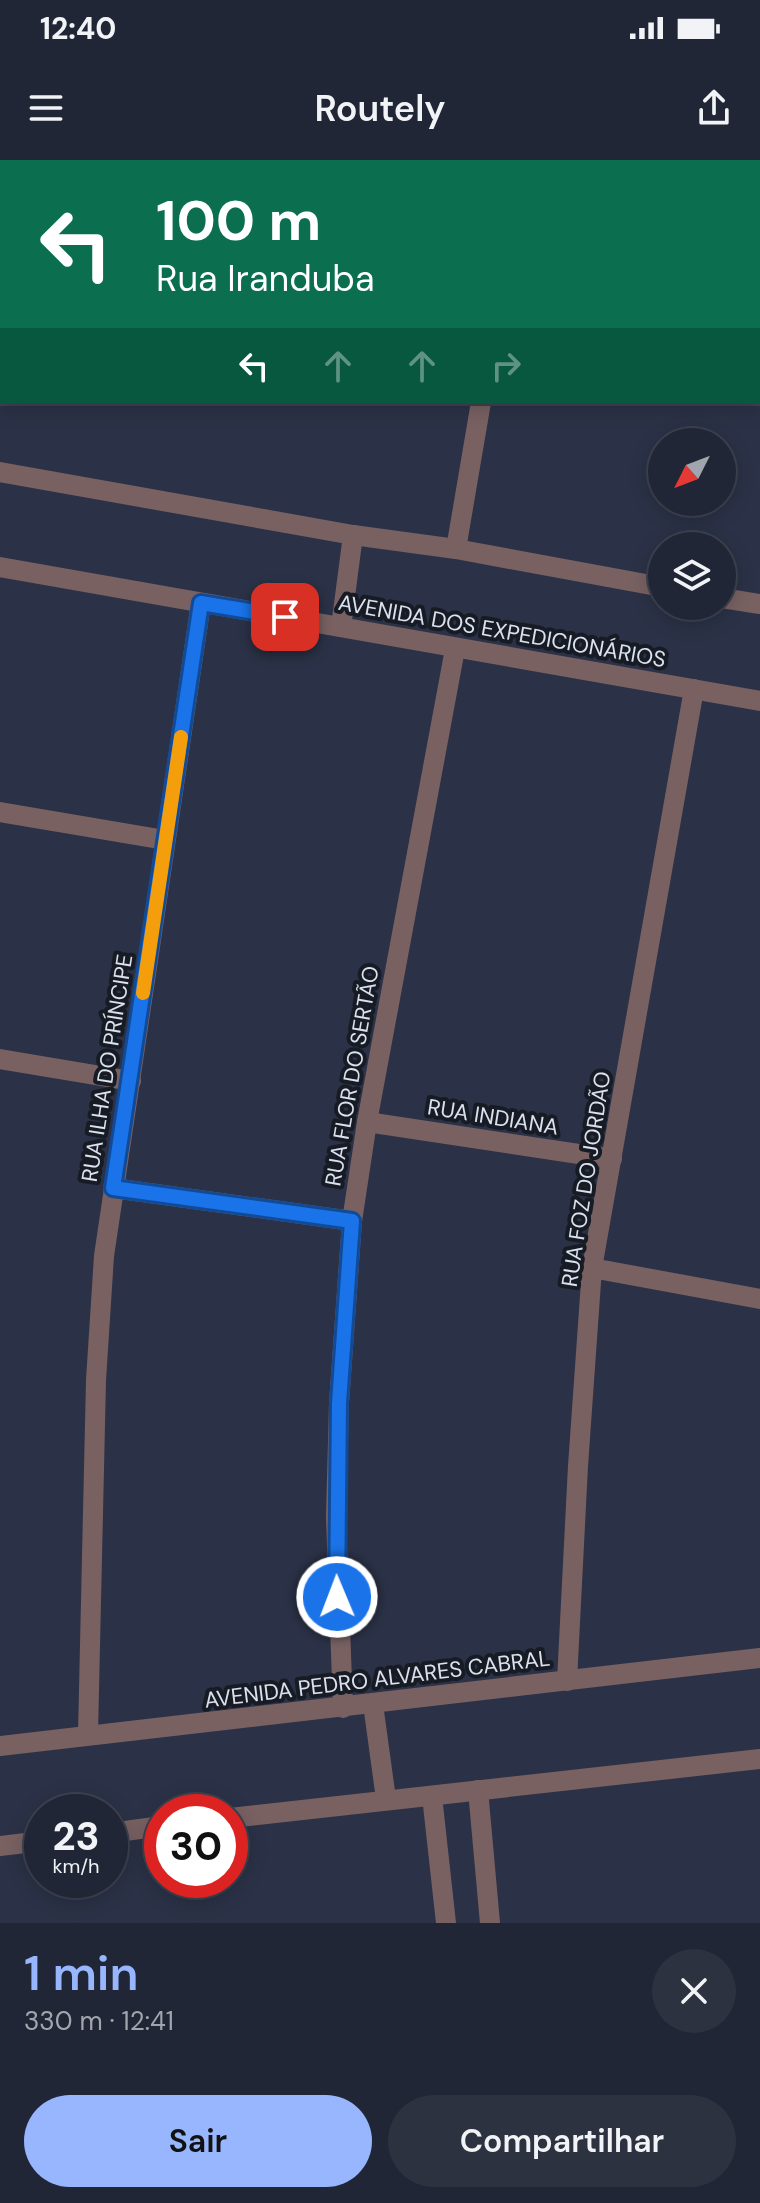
<!DOCTYPE html>
<html lang="pt">
<meta charset="utf-8">
<style>
body{margin:0;font-family:"DM Sans",sans-serif;background:#2d3241;color:#f1f3f6;height:100vh;display:flex;flex-direction:column;font-size:30px;white-space:nowrap}
*{box-sizing:border-box;margin:0}
p{font-size:26px;color:#a2a5ad}
.icon{flex:none;width:44px;height:44px;fill:none;stroke:currentColor;stroke-width:2;stroke-linecap:round;stroke-linejoin:round}
.map{position:relative;height:1763px;overflow:hidden}
.panel{display:flex;flex-direction:column;background:#202635;flex:1}
.panel>*{flex:none}
.top-card{position:absolute;left:0px;top:0px;width:760px;height:244px;box-shadow:0 4px 20px #0003,0 0 0 2px #3d4350;background:#0b6e4f;color:#fff;overflow:hidden}
.needle{width:52px;rotate:228deg}
.buttons{position:absolute;left:648px;top:268px;display:grid;gap:16px}
.buttons a{display:grid;place-items:center;width:88px;height:88px;border-radius:50%;background:#202635;box-shadow:0 4px 20px #0003,0 0 0 2px #3d4350;font-size:40px}
.speed{position:absolute;left:24px;top:1634px;display:flex;gap:16px;font-size:40px;font-weight:700;text-align:center}
.speed>*{display:grid;place-content:center;width:104px;height:104px;border-radius:50%;background:#202635;box-shadow:0 4px 20px #0003,0 0 0 2px #3d4350;line-height:1}
.speed small{font-size:20px;font-weight:400}
.speed .limit{border:12px solid #d22;background:#fff;color:#111}
.pin{position:absolute;display:grid;place-items:center;width:68px;height:68px;color:#fff;margin:-34px;border-radius:16px;box-shadow:0 4px 12px #0006}
.me{position:absolute;width:88px;margin:-44px;rotate:359deg;stroke-linejoin:round;filter:drop-shadow(0 0 6px #0008)}
.turn{display:flex;align-items:center;gap:28px;height:168px;padding:0 24px;font-size:36px}
.turn .icon{width:104px;height:104px;stroke-width:2.5}
.turn b{display:block;font-size:56px;line-height:68px}
.lanes{display:flex;align-items:center;height:76px;padding:0 24px;background:#0003;justify-content:center;gap:40px;direction:ltr}
.lanes .off{opacity:.35}
.round{display:grid;place-items:center;flex:none;width:84px;height:84px;border-radius:42px;background:#2d3241}
.overview{display:flex;align-items:center;justify-content:space-between;height:136px;padding:0 24px}
h1{font-size:48px;font-weight:600;line-height:60px;color:#98b6fd}
.primary-button{display:flex;gap:16px;margin-top:auto;padding:16px 24px}
.primary-button a{flex:1;height:92px;border-radius:48px;background:#98b6fd;color:#111;font-size:32px;font-weight:600;line-height:92px;text-align:center}
.primary-button a+a{background:#2d3241;color:#f1f3f6}
.status{display:flex;justify-content:space-between;align-items:center;height:56px;padding:0 40px;background:#202635;direction:ltr}
.status svg{height:22px;fill:currentColor}
header{display:flex;justify-content:space-between;align-items:center;height:104px;padding:0 24px;background:#202635;font-size:36px;font-weight:600}
.map>svg:first-child{display:block}
.education{fill:#423645}
.building{fill:#535b71;stroke:#828ba3;stroke-width:2}
.lines{fill:none;stroke-linecap:round;stroke-linejoin:round}
.minor{stroke:#796162;stroke-width:20}
.tertiary{stroke:#796162;stroke-width:20}
.route-casing{stroke:#114b97;stroke-width:20}
.route{stroke:#1a73e8;stroke-width:14}
.slow{stroke:#f59e0b;stroke-width:14}
.labels{text-anchor:middle;dominant-baseline:central;stroke-width:8;stroke-linejoin:round;paint-order:stroke}
.street-label{font-size:22px;fill:#dce1ef;stroke:#171b24}
</style>
<div class="status"><b>12:40</b><svg viewBox="0 0 49 12"><path d="M0 12V9h3v3zM5 12V6h3v6zM10 12V3h3v9zM15 12V0h3v12zM26 1h20v11H26zM47 4h2v5h-2z"/></svg></div>
<header><svg class="icon" aria-label="menu" viewBox="0 0 24 24"><path d="M4 6h16M4 12h16M4 18h16"/></svg>Routely<svg class="icon" aria-label="share" viewBox="0 0 24 24"><path d="M12 15V3M7 8l5-5 5 5M5 13v7h14v-7"/></svg></header>
<div class="map">
<svg width="760" height="1763" viewBox="0 0 760 1763">
<rect width="100%" height="100%" fill="#2b3247"/>
<path class="education" d="M311,0H760V25L758,35V2H311Z"/>
<g class="building">
<path d="M342,0H398L342,2Z"/>
<path d="M542,0H747V2Z"/>
</g>
<g class="lines">
<g class="minor">
<path d="M37,2L38,0"/>
<path d="M283,2L284,0"/>
<path d="M0,63H2"/>
<path d="M758,80L760,69"/>
<path d="M758,196H760"/>
<path d="M456,389L481,242"/>
<path d="M0,652L165,680"/>
<path d="M0,899L131,921"/>
<path d="M367,962L612,999"/>
<path d="M113,1028L352,1061"/>
<path d="M592,1108L760,1139"/>
<path d="M567,1521L578,1306L592,1108L694,529"/>
<path d="M343,1548L336,1357L339,1243L352,1061L367,962L455,489"/>
<path d="M88,1574L96,1220L104,1096L201,443"/>
<path d="M478,1630L490,1763"/>
<path d="M432,1636L446,1763"/>
</g>
<g class="tertiary">
<path d="M0,312L353,375L456,389L662,427"/>
<path d="M0,407L760,541"/>
<path d="M722,438L760,444"/>
<path d="M341,467L353,375"/>
<path d="M373,1544L386,1639"/>
<path d="M0,1586L760,1498"/>
<path d="M230,1658L760,1599"/>
<path d="M110,1673L162,1666"/>
<path d="M0,1686L42,1681"/>
</g>
</g>
<g class="lines">
<g class="route-casing">
<path id="route" d="M285,457L201,443L113,1028L352,1061L339,1243L337,1437"/>
</g>
<use href="#route" class="route"/>
<path class="slow" d="M143,833L181,577"/>
</g>
<g class="labels">
<g class="street-label">
<text transform="translate(502 471) rotate(10)">AVENIDA DOS EXPEDICIONÁRIOS</text>
<text transform="translate(107 908) rotate(-81)">RUA ILHA DO PRÍNCIPE</text>
<text transform="translate(352 916) rotate(-80)">RUA FLOR DO SERTÃO</text>
<text transform="translate(493 957) rotate(9)">RUA INDIANA</text>
<text transform="translate(586 1019) rotate(-81)">RUA FOZ DO JORDÃO</text>
<text transform="translate(377 1519) rotate(-7)">AVENIDA PEDRO ALVARES CABRAL</text>
</g>
</g>
</svg>
<div class="buttons">
<a><svg class="needle" viewBox="-14 -14 28 28"><path d="M0-13l5 13h-10z" fill="#e53935"/><path d="M0 13l5-13h-10z" fill="#a2a5ad"/></svg></a>
<a><svg class="icon" aria-label="layers" viewBox="0 0 24 24"><path d="M12 4l9 5-9 5-9-5zM3 14l9 5 9-5"/></svg></a>
</div>
<div class="speed"><div>23<small>km/h</small></div><div class="limit">30</div></div>
<div class="pin" style="left:285px;top:457px;background:#d93025"><svg class="icon" aria-label="arrive" viewBox="0 0 24 24"><path d="M6 21V4h12l-3 4 3 4H6"/></svg></div>
<svg class="me" style="left:337px;top:1437px" viewBox="-20 -20 40 40"><circle r="17" fill="#1a73e8" stroke="#fff" stroke-width="3"/><path d="M0-11L8 9 0 5-8 9z" fill="#fff"/></svg>
<div class="top-card">
<div class="turn"><svg class="icon" aria-label="left" viewBox="0 0 24 24"><path d="M17 20v-9H6M10 6l-5 5 5 5"/></svg><div><b>100 m</b>Rua Iranduba</div></div>
<div class="lanes"><svg class="icon" aria-label="left" viewBox="0 0 24 24"><path d="M17 20v-9H6M10 6l-5 5 5 5"/></svg><svg class="icon off" aria-label="ahead" viewBox="0 0 24 24"><path d="M12 20V5M6 11l6-6 6 6"/></svg><svg class="icon off" aria-label="ahead" viewBox="0 0 24 24"><path d="M12 20V5M6 11l6-6 6 6"/></svg><svg class="icon off" aria-label="right" viewBox="0 0 24 24"><path d="M7 20v-9h11M14 6l5 5-5 5"/></svg></div>
</div>
</div>
<section class="panel">
<div class="overview"><div><h1>1 min</h1><p>330 m · 12:41</p></div><a class="round"><svg class="icon" aria-label="close" viewBox="0 0 24 24"><path d="M6 6l12 12M18 6L6 18"/></svg></a></div>
<div class="primary-button"><a>Sair</a><a>Compartilhar</a></div>
</section>
